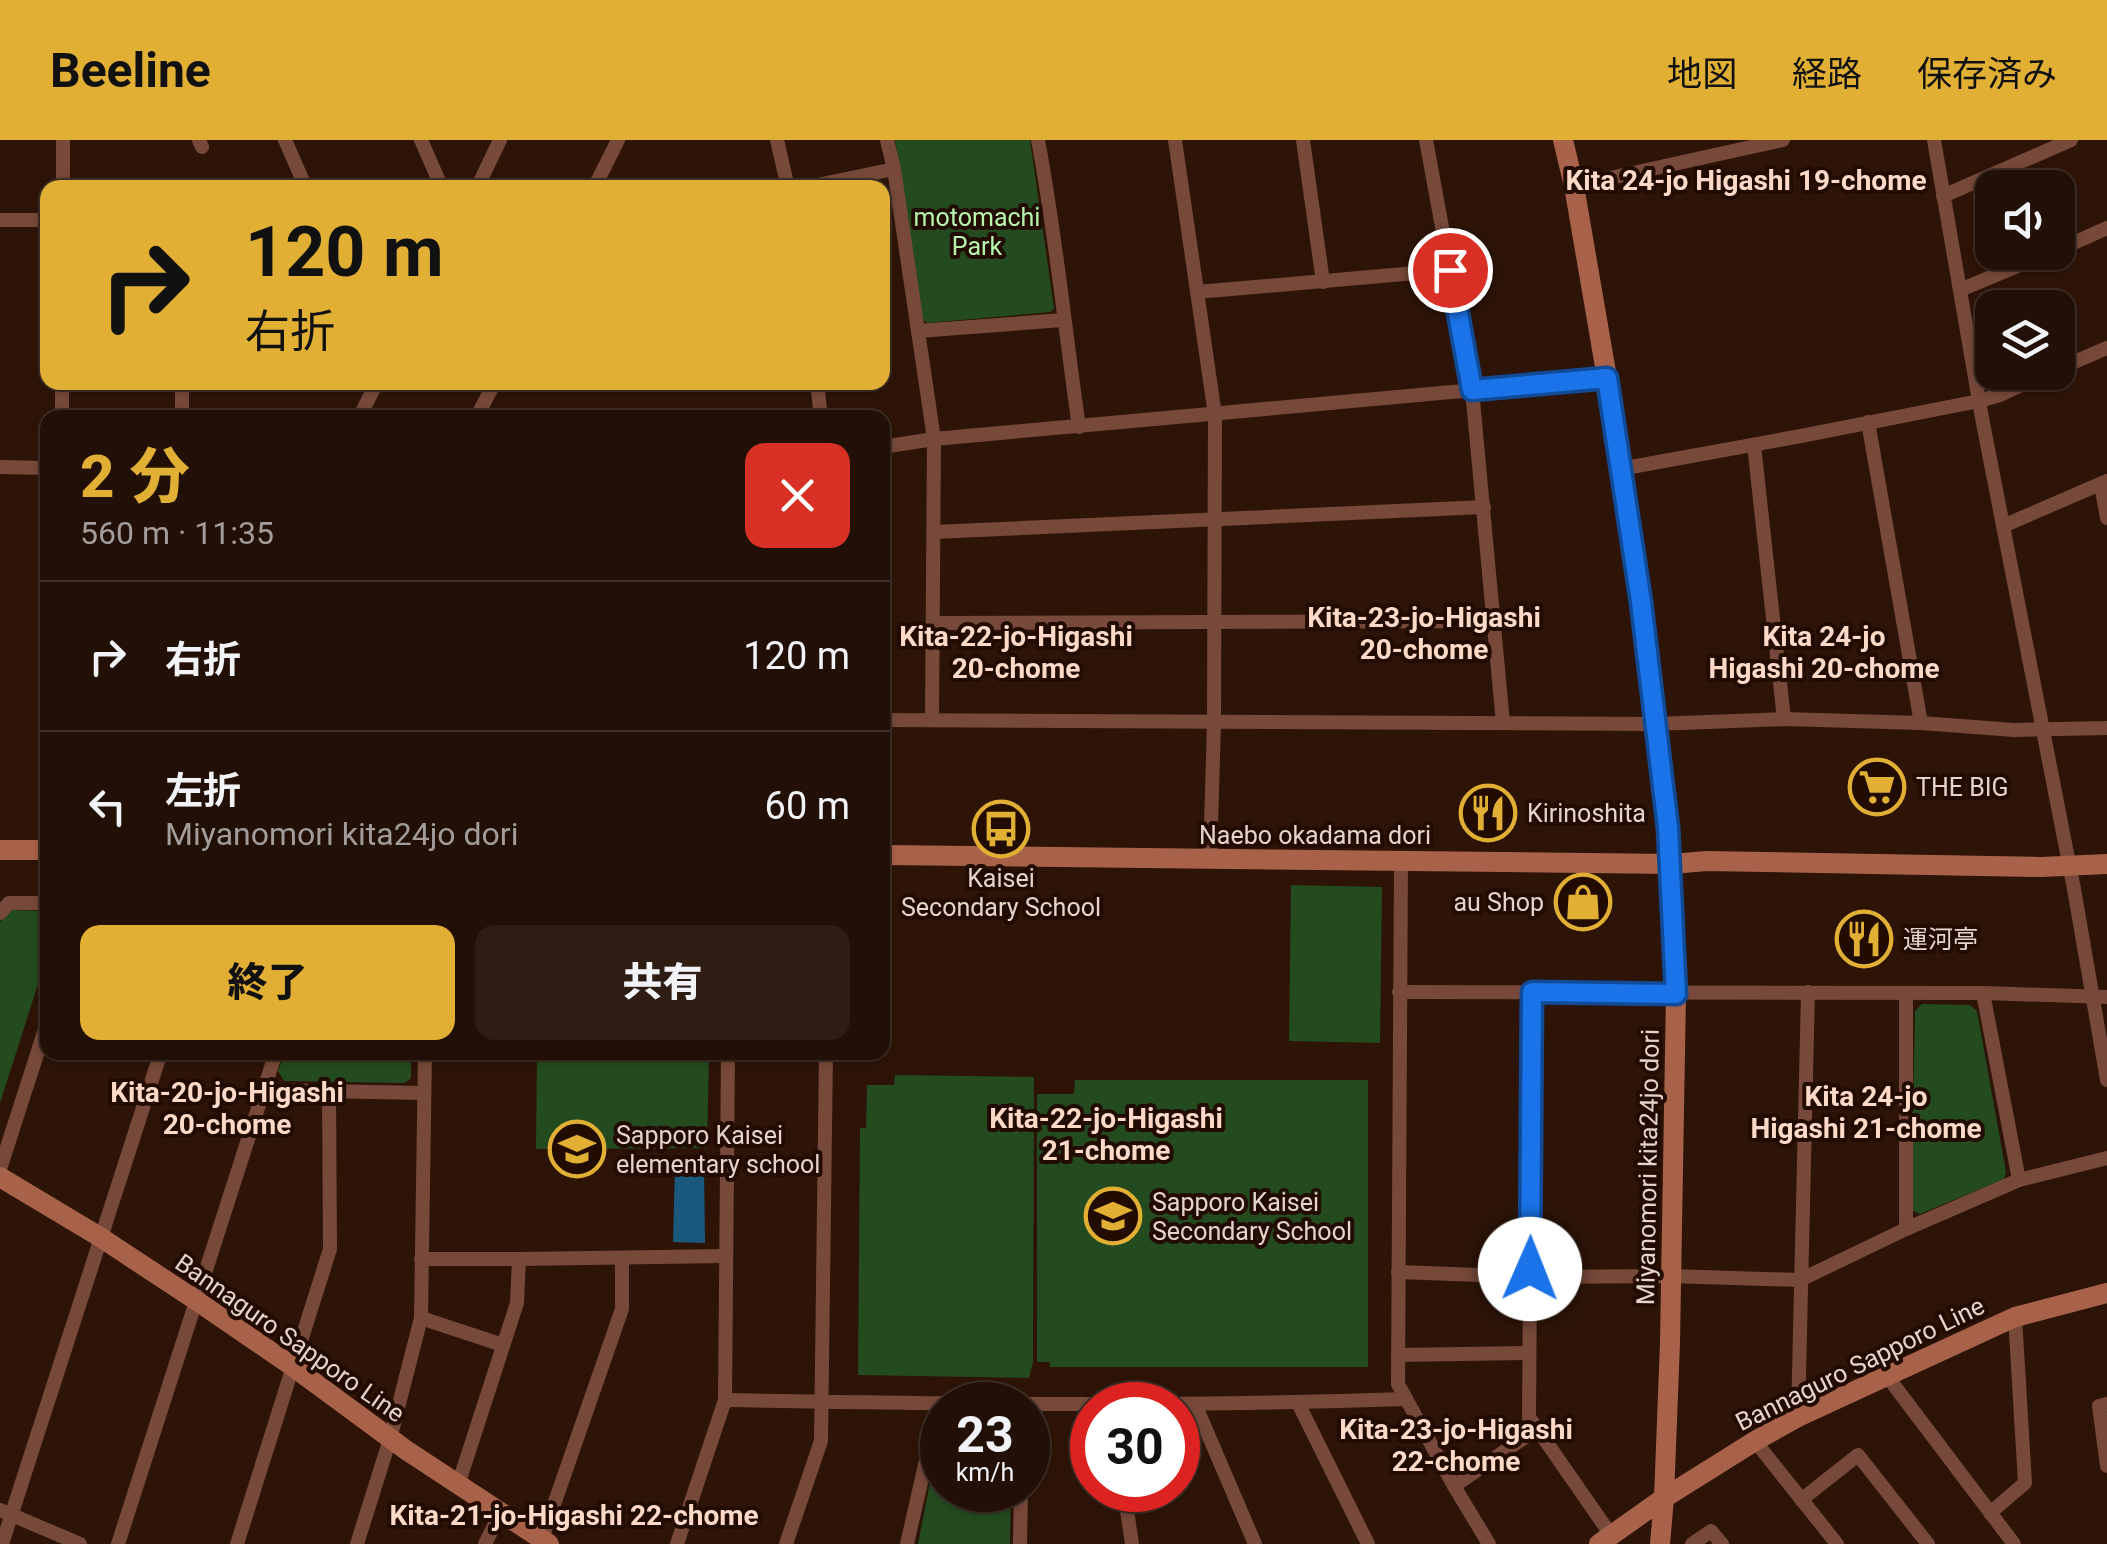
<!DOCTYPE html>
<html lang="ja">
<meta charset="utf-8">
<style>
body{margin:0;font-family:Roboto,"Noto Sans JP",sans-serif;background:#2e1d13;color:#f1f3f6;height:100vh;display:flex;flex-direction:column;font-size:38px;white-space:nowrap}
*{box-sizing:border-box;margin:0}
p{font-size:32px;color:#a29c9a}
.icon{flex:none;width:55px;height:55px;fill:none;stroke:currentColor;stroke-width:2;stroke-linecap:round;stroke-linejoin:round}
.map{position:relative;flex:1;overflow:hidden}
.sheet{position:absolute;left:40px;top:270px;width:850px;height:650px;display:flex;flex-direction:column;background:#220f05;border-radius:20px;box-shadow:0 2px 8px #0004,0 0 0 2px #3f2f27}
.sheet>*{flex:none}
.guide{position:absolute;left:40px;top:40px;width:850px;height:210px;border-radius:20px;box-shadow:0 2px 8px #0004,0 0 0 2px #3f2f27;background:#e1af34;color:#111;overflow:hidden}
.tools{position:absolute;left:1975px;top:30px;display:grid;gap:20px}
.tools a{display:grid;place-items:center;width:100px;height:100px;border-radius:20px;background:#220f05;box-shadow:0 2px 8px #0004,0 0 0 2px #3f2f27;font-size:50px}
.speed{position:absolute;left:920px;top:1242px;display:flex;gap:20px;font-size:50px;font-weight:700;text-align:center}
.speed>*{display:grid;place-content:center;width:130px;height:130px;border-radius:50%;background:#220f05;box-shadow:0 2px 8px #0004,0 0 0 2px #3f2f27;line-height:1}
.speed small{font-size:25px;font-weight:400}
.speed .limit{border:15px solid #d22;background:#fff;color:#111}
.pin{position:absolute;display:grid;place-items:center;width:85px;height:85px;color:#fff;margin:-42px;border:5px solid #fff;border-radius:50%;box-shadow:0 2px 10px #0007}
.me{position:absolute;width:110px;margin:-55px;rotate:1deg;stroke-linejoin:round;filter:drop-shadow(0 0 8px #0008)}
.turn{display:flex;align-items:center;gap:35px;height:210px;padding:0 40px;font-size:45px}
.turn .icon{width:130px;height:130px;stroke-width:2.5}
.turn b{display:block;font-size:70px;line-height:85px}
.round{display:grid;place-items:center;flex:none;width:105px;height:105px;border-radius:20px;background:#2e1d13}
.overview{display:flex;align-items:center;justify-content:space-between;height:170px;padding:0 40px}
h1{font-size:60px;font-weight:800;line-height:75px;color:#e1af34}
.primary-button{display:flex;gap:20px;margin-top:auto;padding:20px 40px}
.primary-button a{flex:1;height:115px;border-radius:20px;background:#e1af34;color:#111;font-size:40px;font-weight:800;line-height:115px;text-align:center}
.primary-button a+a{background:#2e1d13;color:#f1f3f6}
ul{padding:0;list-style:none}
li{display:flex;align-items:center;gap:30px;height:150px;padding:0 40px;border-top:2px solid #3f2f27}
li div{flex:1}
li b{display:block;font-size:38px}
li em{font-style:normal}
header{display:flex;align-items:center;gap:60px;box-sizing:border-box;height:140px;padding:0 50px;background:#e1af34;color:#111}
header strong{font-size:48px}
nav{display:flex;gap:55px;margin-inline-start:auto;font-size:35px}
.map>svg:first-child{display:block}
.green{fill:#244a1f}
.water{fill:#1b587d}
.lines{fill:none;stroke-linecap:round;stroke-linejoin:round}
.street{stroke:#76493a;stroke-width:14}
.secondary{stroke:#a9624a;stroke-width:20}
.route-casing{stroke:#114b97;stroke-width:25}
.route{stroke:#1a73e8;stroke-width:18}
.labels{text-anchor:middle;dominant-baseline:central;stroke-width:8;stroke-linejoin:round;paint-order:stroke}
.park-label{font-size:25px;fill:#b6f5ac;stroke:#220b01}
.poi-label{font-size:25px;fill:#e5d4cb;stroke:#220b01;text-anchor:start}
.street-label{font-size:25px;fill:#e5d4cb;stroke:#220b01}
.neighbourhood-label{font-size:28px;font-weight:bold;fill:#fdd9c8;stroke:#220b01}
</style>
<header>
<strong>Beeline</strong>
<nav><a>地図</a><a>経路</a><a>保存済み</a></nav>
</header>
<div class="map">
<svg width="2107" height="1404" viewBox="0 0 2107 1404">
<rect width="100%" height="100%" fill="#2d1407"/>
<g class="green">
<path d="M895,0H1030L1054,168L1051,172L927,183L923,179Z"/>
<path d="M1291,745L1382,747L1380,903L1289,901Z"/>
<path d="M10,770L43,771L40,838L0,963V782Z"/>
<path d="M1922,864L1970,865L1977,871L2006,1032L2004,1039L1920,1074L1911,1070L1915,871Z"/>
<path d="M285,912L411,913V938L405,943L284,941L278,931Z"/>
<path d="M537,913H709L707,1008L536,1009Z"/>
<path d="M895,935L1034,937L1033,1222L1029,1238L858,1235L860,988H866L867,945H894Z"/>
<path d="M1075,940H1368V1227H1050V1222H1037V954H1074Z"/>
<path d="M942,1281V1350H1011L1010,1404H918Z"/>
</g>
<path class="water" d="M675,1025H704L705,1103L673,1102Z"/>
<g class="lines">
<g class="street">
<path d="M199,0L202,7"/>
<path d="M285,0L306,48"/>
<path d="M421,0L442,48"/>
<path d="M777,0L788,48"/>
<path d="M887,0L894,29L934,299L932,579"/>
<path d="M1038,0C1056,95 1065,191 1079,287"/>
<path d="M1175,0L1215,275L1214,583L1210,719"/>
<path d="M1303,0L1323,142"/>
<path d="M1426,0L1472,250L1503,583"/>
<path d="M1934,0L1982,278L2074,749L2107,940"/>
<path d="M1574,46L1783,0"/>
<path d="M63,48V0"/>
<path d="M477,48L500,0"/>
<path d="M594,48L618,0"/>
<path d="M803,48L894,29"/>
<path d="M1943,56L2071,0"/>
<path d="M0,80H48"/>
<path d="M2058,110L2107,88"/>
<path d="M1960,150L2051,112"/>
<path d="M1197,152L1450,130"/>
<path d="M918,191L1063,180"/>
<path d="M2058,229L2107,208"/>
<path d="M817,242L821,278"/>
<path d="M62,278V242"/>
<path d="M182,278V242"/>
<path d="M359,278L377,242"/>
<path d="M476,278L495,242"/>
<path d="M1868,282L1921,583"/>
<path d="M1754,305L1784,579"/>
<path d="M882,307L934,299L1607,238"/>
<path d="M0,327L48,328"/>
<path d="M1620,329L1801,296L1979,261L2000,255L2050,232"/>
<path d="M2101,344L2107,378"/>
<path d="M2003,386L2107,341"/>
<path d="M934,392L1484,367"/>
<path d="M934,483L1495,481"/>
<path d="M882,580L1654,584L1784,579L1921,583L2014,590L2107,588"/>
<path d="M1401,720L1398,1244L1454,1346L1489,1404"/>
<path d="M0,773L9,763H48"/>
<path d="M1532,851L1529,1277L1611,1395"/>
<path d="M1399,852L1983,853L2107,857"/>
<path d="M1906,853V1089"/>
<path d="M1983,853L2019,1040"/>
<path d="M265,950L424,953"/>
<path d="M0,1029L48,880"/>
<path d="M421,1119H519"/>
<path d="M1398,1132L1530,1137L1670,1136L1800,1140L1906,1089L2019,1040L2107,1018"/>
<path d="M421,1178L503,1205"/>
<path d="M1398,1215L1529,1213"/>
<path d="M1887,1236L2014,1404"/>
<path d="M725,1260C952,1264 1178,1267 1405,1259"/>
<path d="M1298,1263L1368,1404"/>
<path d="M1195,1264L1255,1404"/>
<path d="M2107,1264L2099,1266L2107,1326"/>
<path d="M1798,1277L1808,852"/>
<path d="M1755,1301L1837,1404"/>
<path d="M458,1345L517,1163L519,1119L726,1116"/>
<path d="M1454,1346L1537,1289"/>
<path d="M1124,1350L1132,1404"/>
<path d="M1801,1360L1858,1315L1928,1404"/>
<path d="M0,1370L80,1404"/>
<path d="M1990,1373L2025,1343L2015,1177"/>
<path d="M542,1399L622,1169V1118"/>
<path d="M2,1404L161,912"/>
<path d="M118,1404L276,912"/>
<path d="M237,1404L330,1109L329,951"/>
<path d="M357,1404L390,1299L421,1178L425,912"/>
<path d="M485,1404L500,1374"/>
<path d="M677,1404L725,1260L728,912"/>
<path d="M786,1404L821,1301L826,912"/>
<path d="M907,1404L939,1263"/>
<path d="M1020,1404L1021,1350"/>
<path d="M1692,1404L1711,1391L1722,1404"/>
</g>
<g class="secondary">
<path d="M1563,0L1574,46L1607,238L1641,462L1671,724L1676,854L1670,1203L1664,1358L1660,1404"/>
<path d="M0,710H48"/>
<path d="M882,715L1671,724L1707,721L2041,727L2107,724"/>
<path d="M0,1037L100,1097L197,1161L292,1226L406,1310L549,1404"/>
<path d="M1599,1404L1664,1358L1755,1301L1798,1277L2015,1177L2107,1153"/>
</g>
</g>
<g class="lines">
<g class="route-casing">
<path id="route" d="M1450,130L1472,250L1607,238L1641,462L1668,688L1676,854L1532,852L1530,1129"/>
</g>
<use href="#route" class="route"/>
</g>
<defs>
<g id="supermarket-ring" transform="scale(2.875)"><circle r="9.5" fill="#220b01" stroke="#e1af34" stroke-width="1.5"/><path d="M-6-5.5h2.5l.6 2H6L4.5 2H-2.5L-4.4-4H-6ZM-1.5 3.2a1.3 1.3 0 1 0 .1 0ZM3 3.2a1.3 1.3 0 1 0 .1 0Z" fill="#e1af34"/></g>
<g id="restaurant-ring" transform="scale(2.875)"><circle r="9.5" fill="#220b01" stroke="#e1af34" stroke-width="1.5"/><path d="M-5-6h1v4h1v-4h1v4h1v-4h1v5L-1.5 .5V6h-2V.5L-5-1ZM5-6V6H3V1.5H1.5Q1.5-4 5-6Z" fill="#e1af34"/></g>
<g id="bus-ring" transform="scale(2.875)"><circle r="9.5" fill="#220b01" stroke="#e1af34" stroke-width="1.5"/><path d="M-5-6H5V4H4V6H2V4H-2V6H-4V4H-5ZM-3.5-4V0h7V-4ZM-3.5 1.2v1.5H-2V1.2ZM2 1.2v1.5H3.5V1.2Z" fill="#e1af34"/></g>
<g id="shop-ring" transform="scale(2.875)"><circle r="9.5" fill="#220b01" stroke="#e1af34" stroke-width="1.5"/><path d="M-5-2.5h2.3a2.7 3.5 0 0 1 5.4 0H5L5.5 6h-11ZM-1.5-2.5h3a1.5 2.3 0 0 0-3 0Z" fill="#e1af34"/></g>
<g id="school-ring" transform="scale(2.875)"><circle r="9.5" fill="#220b01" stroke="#e1af34" stroke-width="1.5"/><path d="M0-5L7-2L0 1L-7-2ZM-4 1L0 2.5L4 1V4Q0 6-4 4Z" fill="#e1af34"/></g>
</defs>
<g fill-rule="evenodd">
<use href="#supermarket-ring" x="1877" y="647"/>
<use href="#restaurant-ring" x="1488" y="673"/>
<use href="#bus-ring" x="1001" y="689"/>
<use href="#shop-ring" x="1583" y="762"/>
<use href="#restaurant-ring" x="1864" y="799"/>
<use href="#school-ring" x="577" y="1009"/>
<use href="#school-ring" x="1113" y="1076"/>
</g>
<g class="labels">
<g class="park-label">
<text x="977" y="77">motomachi<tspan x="977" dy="29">Park</tspan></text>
</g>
<g class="poi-label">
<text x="1916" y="647">THE BIG</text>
<text x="1527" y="673">Kirinoshita</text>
<text x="1001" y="738" text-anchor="middle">Kaisei<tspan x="1001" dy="29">Secondary School</tspan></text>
<text x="1544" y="762" text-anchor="end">au Shop</text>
<text x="1903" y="799">運河亭</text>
<text x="616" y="995">Sapporo Kaisei<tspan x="616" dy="29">elementary school</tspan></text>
<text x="1152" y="1062">Sapporo Kaisei<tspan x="1152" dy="29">Secondary School</tspan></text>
</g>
<g class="street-label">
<text x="1315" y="695">Naebo okadama dori</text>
<text transform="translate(1648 1027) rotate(-89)">Miyanomori kita24jo dori</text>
<text transform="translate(290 1198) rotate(35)">Bannaguro Sapporo Line</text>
<text transform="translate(1860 1224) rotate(-26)">Bannaguro Sapporo Line</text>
</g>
<g class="neighbourhood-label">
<text x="1746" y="40">Kita 24-jo Higashi 19-chome</text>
<text x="1424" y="477">Kita-23-jo-Higashi<tspan x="1424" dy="32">20-chome</tspan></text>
<text x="1016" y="496">Kita-22-jo-Higashi<tspan x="1016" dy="32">20-chome</tspan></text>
<text x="1824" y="496">Kita 24-jo<tspan x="1824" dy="32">Higashi 20-chome</tspan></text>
<text x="227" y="952">Kita-20-jo-Higashi<tspan x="227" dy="32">20-chome</tspan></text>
<text x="1866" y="956">Kita 24-jo<tspan x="1866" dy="32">Higashi 21-chome</tspan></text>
<text x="1106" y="978">Kita-22-jo-Higashi<tspan x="1106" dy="32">21-chome</tspan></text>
<text x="1456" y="1289">Kita-23-jo-Higashi<tspan x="1456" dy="32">22-chome</tspan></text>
<text x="574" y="1375">Kita-21-jo-Higashi 22-chome</text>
</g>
</g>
</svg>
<div class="tools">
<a><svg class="icon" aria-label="sound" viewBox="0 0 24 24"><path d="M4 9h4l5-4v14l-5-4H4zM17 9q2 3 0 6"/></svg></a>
<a><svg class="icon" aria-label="layers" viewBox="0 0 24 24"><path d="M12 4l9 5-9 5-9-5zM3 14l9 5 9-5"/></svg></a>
</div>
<div class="speed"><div>23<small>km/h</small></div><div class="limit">30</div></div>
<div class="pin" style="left:1450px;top:130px;background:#d93025"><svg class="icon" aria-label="arrive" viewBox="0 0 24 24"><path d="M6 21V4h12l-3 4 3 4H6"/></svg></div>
<svg class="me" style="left:1530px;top:1129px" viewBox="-20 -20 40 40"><circle r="19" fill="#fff"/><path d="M0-13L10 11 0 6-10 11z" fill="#1a73e8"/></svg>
<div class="guide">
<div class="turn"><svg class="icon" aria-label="right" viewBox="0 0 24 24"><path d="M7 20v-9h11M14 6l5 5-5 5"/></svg><div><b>120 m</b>右折</div></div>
</div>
<section class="sheet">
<div class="overview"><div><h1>2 分</h1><p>560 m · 11:35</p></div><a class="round" style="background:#d93025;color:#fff"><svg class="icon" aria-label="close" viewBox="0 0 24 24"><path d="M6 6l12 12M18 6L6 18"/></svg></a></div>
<ul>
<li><svg class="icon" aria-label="right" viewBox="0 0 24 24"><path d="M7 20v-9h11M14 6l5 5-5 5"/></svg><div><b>右折</b></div><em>120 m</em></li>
<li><svg class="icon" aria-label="left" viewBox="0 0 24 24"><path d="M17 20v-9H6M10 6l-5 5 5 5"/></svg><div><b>左折</b><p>Miyanomori kita24jo dori</p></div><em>60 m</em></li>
</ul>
<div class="primary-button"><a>終了</a><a>共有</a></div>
</section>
</div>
